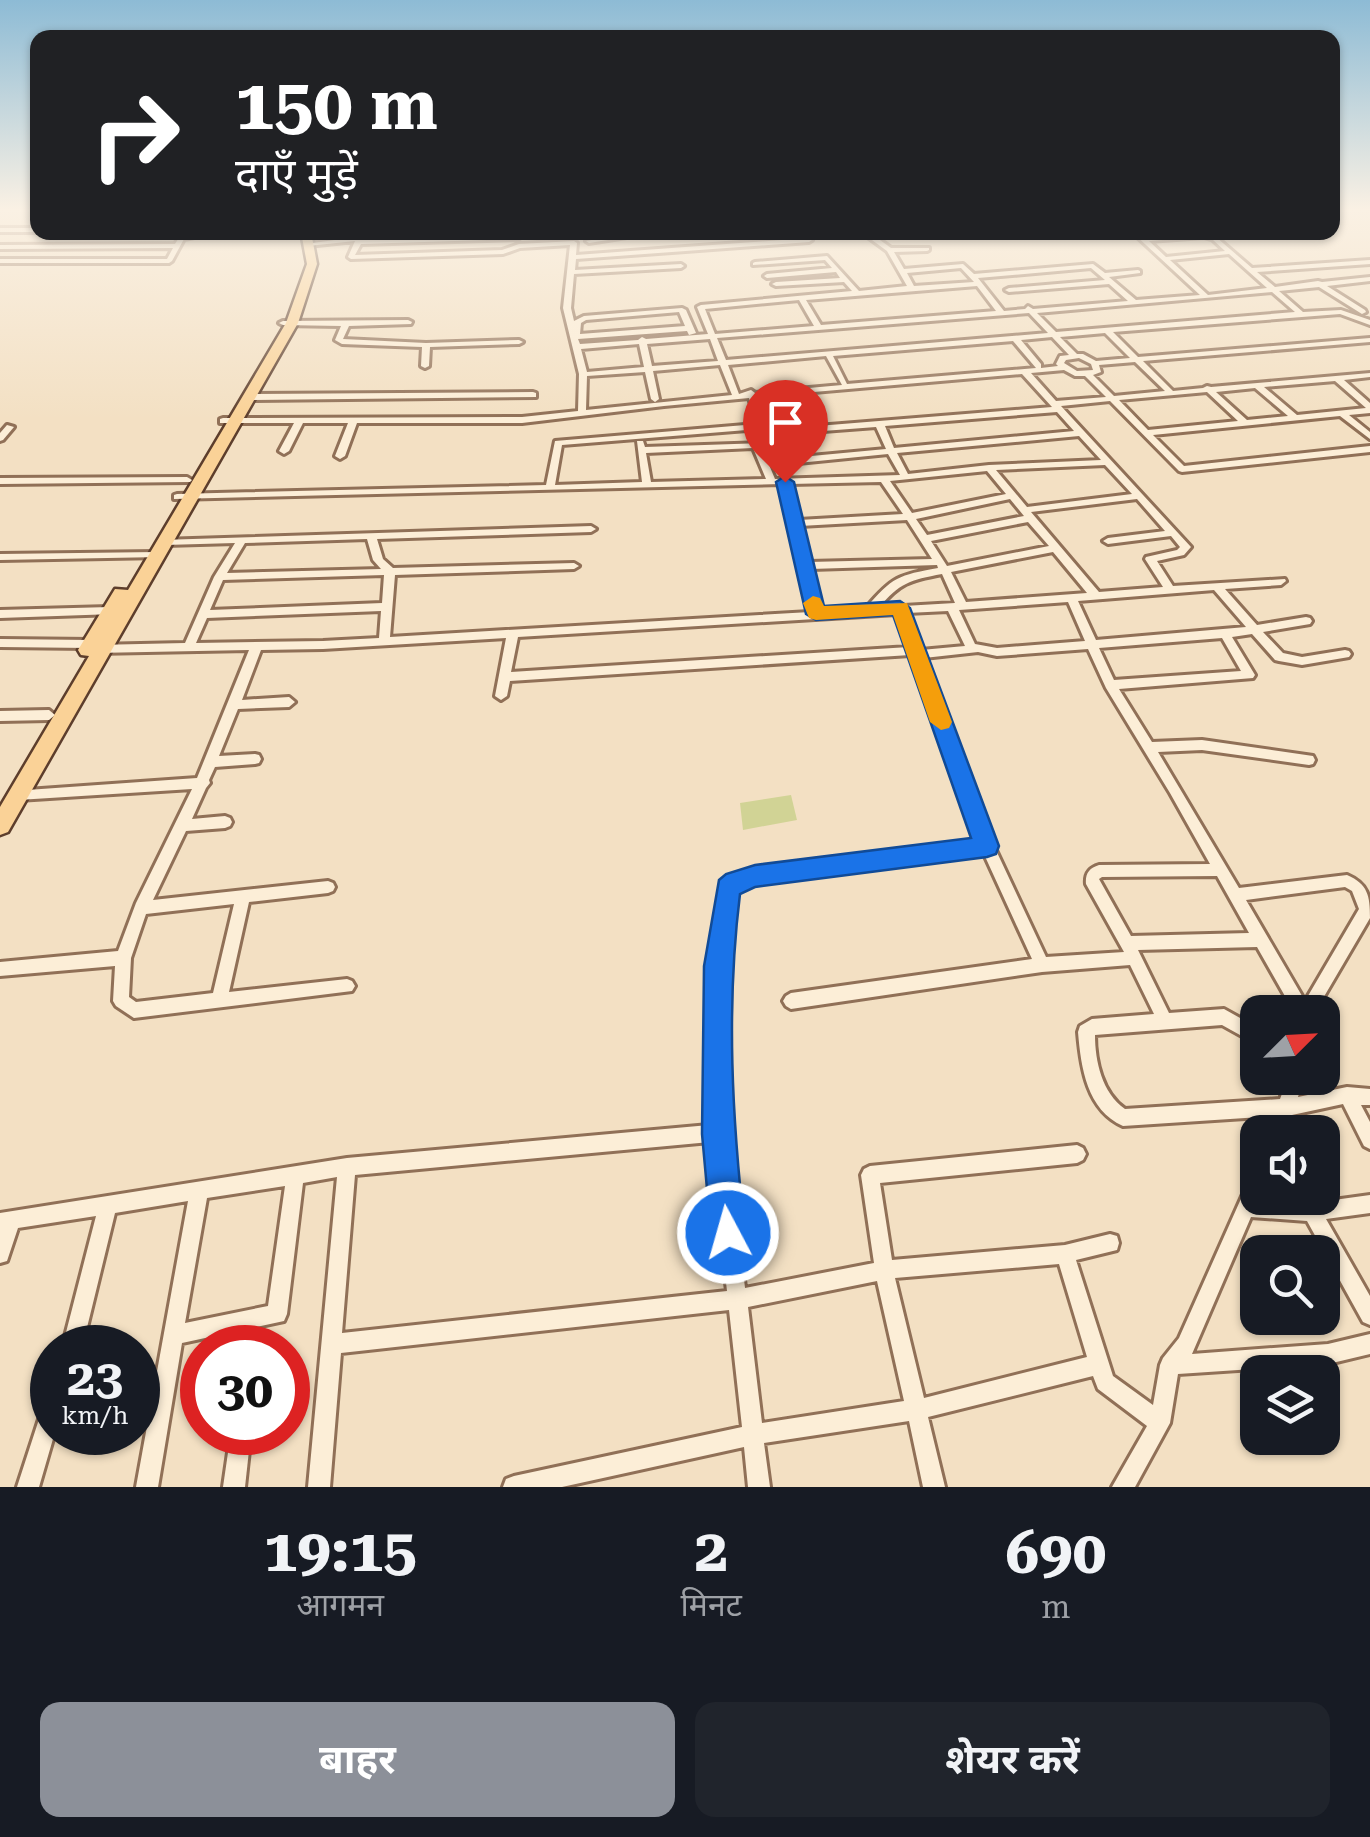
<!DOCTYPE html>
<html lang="hi">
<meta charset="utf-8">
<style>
body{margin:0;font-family:"Roboto Serif","Noto Sans Devanagari",serif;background:#20242c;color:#f1f3f6;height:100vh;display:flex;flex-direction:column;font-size:38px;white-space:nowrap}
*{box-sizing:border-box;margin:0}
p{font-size:32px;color:#9ea1a6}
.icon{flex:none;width:55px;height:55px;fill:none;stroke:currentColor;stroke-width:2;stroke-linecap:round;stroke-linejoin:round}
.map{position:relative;height:1487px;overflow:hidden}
.sheet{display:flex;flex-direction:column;background:#171b24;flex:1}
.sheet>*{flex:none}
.hud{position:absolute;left:30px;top:30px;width:1310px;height:210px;border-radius:20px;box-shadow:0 2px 8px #0004;background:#202124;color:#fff;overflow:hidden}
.needle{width:65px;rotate:66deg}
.fabs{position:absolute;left:1240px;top:995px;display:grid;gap:20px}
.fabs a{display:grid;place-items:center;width:100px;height:100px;border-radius:20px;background:#171b24;box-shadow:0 2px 8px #0004;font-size:50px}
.speed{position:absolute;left:30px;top:1325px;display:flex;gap:20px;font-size:50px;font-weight:700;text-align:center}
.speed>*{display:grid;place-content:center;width:130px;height:130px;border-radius:50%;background:#171b24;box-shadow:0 2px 8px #0004;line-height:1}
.speed small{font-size:25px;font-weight:400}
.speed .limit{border:15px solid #d22;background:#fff;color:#111}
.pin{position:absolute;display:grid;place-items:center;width:85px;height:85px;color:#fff;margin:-102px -42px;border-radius:50% 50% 50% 0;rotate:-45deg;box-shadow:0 0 10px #0007}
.pin .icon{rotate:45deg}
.me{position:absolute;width:110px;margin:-55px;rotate:354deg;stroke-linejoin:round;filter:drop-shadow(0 0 8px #0008)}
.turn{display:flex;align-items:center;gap:35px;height:210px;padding:0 40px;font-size:45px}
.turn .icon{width:130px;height:130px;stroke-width:2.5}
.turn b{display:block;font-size:70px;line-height:85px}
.eta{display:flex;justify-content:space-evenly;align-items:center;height:170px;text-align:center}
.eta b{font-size:60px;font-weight:700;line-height:70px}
.cta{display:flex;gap:20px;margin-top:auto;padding:20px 40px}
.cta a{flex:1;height:115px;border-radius:20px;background:#8c9099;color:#fff;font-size:40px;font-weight:700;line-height:115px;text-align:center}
.cta a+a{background:#20242c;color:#f1f3f6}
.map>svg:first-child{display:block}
.green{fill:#d1d395}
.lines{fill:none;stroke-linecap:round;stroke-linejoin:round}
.street-casing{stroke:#907057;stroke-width:6}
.primary-casing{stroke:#5d3e2c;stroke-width:5}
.street{fill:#fceed7;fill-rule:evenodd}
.primary{fill:#fad297;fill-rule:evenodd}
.route{fill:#1a73e8;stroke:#114b97;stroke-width:2.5}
.slow{fill:#f59e0b}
</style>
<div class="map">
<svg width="1370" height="1487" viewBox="0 0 1370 1487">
<rect width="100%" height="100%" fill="#f3e0c3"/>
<path class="green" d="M791,795L797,820L743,830L740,803Z"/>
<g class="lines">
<g class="street-casing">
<g id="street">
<rect x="0" y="228" width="38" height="4"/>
<path d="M200,232H220L184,239L172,261L169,263H0V259H167L173,248L0,249V245L175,244L180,236Z"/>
<path d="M360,232H366L363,240L518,235L521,237L518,239L361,244L355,255L502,250L519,244L574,241L577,243L576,255L809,238L812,240L809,242L576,259L575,270L681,264L684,266L681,268L574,274L571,308L574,321L584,316L682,308L686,310L696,333L689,335L687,331L578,339L580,344L638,340L642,337L646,339L708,334L697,307L701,305L852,291L844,282L776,286L772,284L776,282L840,278L836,272L767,278L764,276L767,274L832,268L825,260L753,265V263L755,262L827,256L859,291L907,286L887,251L861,232H869L891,248H929V250L927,251L894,252L904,269L963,264L974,274L1093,264L1105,273L1138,270L1140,271V273L1109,277L1136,300L1200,295L1132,232H1139L1145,238L1206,234L1216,237L1252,268L1370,260V264L1257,272L1275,287L1318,281L1322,282L1370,277V281L1327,286L1365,310L1366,312L1362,314L1319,287L1279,291L1303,312L1341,310L1370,320V325L1340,314L1113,332L1138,357L1370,338V342L1143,361L1173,391L1203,388L1207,386L1211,387L1370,373V377L1344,380L1370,403V413L1349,415L1370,432V439L1340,416L1153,435L1184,466L1370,446V452L1182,472L1179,471L1110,401L1061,406L1191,547L1184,555L1157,561L1173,586L1285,579L1286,581L1281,585L1225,589L1257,625L1306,617L1310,618L1312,621L1310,624L1263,632L1283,653L1302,657L1345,650L1349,651L1351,654L1349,657L1302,665L1279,661L1275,660L1252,634L1232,637L1255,675L1253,678L1119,689L1152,742L1202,740L1313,756L1315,760L1313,764L1309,765L1202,750L1158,752L1239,888L1347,875C1368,884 1370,896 1370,918L1315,1012H1294L1257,947L1138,950L1169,1013L1224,1009L1258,1028V1045L1222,1025L1095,1035C1095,1061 1102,1093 1125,1109L1280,1099L1288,1078H1304L1298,1097L1347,1087L1370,1089V1105H1361L1370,1122V1149L1364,1146L1343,1104L1292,1115L1285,1132H1269L1274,1116L1123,1126C1087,1110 1081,1068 1078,1032L1080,1026L1092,1019L1154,1014L1130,965L1042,972L791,1009L786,1006L783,1001L786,996L791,993L1032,959L983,852L756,882L735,892L726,966L727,1133L745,1288L874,1263L861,1175L864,1169L870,1166L1077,1145L1083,1148L1086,1154L1083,1160L1077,1163L880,1183L892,1260L1065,1245L1110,1234L1117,1236L1119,1243L1117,1250L1076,1260L1113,1376L1153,1405L1160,1365L1163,1358L1179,1338L1252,1174L1258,1171V1200L1312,1203L1370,1195V1213L1326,1219L1370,1296V1325L1363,1322L1307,1221L1251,1217L1192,1354L1328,1344L1370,1334V1354L1328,1364L1178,1374L1170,1423L1135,1487H1112L1147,1426L1098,1389L1093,1376L928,1417L945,1487H923L909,1421L764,1443L770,1487H748L744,1447L562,1487H503L506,1479L514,1476L742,1427L729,1310L341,1353L330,1487H308L337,1177L303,1183L287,1314L284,1321L182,1343L158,1487H136L188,1201L115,1213L82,1348H62L96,1216L18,1228L7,1261L0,1263V1213L347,1158L709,1125L710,966L723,883L755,870L978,841L910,655L510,681L507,696L501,700L495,696L506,638L323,649L261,650L242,700L289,697L295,702L289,707L238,709L219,756L255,754L259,755L261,759L259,763L255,764L215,767L209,780L210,783L206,788L192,819L225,816L230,818L232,822L230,826L225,828L186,831L153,900L328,881L333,883L335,887L333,891L328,893L249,902L229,992L347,979L352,981L355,986L352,991L134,1018L116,1006L113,1001L115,966L0,976V962L118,951L136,903L192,789L18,800L13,799L11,795L13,791L197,778L249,650L95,653L91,652L90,648L0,647V639L91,640L95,641L96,645L185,643L214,577L235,543L165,545L161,544V540L591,526L596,529L591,532L377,539L383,559L393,568L574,563L579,566L574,569L395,575L390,637L810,612L781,484L174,499V495L177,494L546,485L555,441L757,424L749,398L664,406L522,423H357L345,456L340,459L335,456L348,423H303L289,451L284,454L279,451L294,423H220V419L223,418L522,417L578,411L579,374L563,308L570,245L520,248L503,254L351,259L348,257L355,241L308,246L305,244L357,237ZM1204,237L1212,239L1225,251L1166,257L1149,241ZM1229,254L1267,288L1208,295L1170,260ZM961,268L974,282L914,286L907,273ZM1091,268L1105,280L1009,288L1005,290L1009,292L1109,284L1128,301L1033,309L1028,306L1025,309L1004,311L978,278ZM977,286L996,311L821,325L806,300ZM1272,292L1295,312L1056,332L1037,313ZM799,300L814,326L715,334L705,309ZM679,312L685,326L580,334L581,323L586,320ZM1029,313L1048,333L726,360L717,338ZM1105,333L1130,358L1096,361L1083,354H1077L1060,337ZM1052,337L1069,355L1060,356L1056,364L1058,366L1041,368V364L1021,340ZM710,339L718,361L652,366L647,344ZM1013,341L1036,368L847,384L833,356ZM639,344L644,367L587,372L581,349ZM826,356L842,385L755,393L751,390L739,394L728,365ZM1079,358L1091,364L1093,370L1077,371L1064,363L1066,360ZM1135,362L1165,391L1114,396L1093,375L1101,372L1099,365ZM720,365L732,395L586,410L587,376L645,372L651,399L655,402L659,399L653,371ZM1064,370L1075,376H1085L1106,397L1056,401L1031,373ZM1022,374L1052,407L768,430V426L766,424L757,397ZM1335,381L1366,408L1297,415L1264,387ZM1255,388L1288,416L1247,420L1216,392ZM1207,392L1238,421L1148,430L1119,400ZM1057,412L1074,431L894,448L885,426ZM876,427L886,449L790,458L777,448L770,435ZM759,429L765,443L645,447L643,441H637L642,482L555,485L562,445ZM1079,436L1101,460L989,465L908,474L897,453ZM753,448L766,479L651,482L646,453ZM762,448H768L777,458L788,464L888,454L900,475L775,479ZM1105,465L1132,494L1027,507L996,470ZM987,471L1006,494L912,513L890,481ZM881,482L903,514L799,520L790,484ZM1010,499L1024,516L927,535L916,519ZM1137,499L1165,531L1108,538L1103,541L1108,544L1171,536L1180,547L1177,550L1146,557L1145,559L1163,587L1099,592L1031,512ZM907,520L932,559L809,562L800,526ZM1028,522L1049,546L947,566L931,541ZM367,539L373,560L381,569L227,573L245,543ZM1053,552L1087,593L966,602L951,572ZM937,565L938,568C899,575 892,577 866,608L821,611L811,569ZM942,574L955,603L904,606L900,604L895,607L879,608C899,583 910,580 942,574ZM384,575L382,603L210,610L223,580ZM1214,590L1246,627L1096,640L1078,601ZM1068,602L1085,641L997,648L975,644L959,610ZM381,611L379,638L323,641L196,643L207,618ZM948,611L965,646L921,650L907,613ZM897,614L909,647L511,672L518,637ZM1222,638L1241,671L1114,680L1099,648ZM1088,649L1106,688L1170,793L1210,864L1099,865C1089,868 1085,874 1086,884L1124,952L1046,957L994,846L924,658L978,652L997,656ZM1217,876L1249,933L1131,936L1099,879L1102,877ZM1345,887L1352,891L1359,909L1305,1001L1246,900ZM234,904L213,993L136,1002L129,997L131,958L146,914ZM710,1142L727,1291L342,1333L355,1175ZM285,1186L268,1306L185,1323L207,1198ZM1059,1264L1087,1357L924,1398L895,1278ZM877,1281L904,1401L762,1423L748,1307Z"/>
<path d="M576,232H604L560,238L557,236Z"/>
<path d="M637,232H658L589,243L586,241Z"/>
<path d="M408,320L412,322L411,324L349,326L343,339L426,343L519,340L523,342L519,344L430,347L429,366L425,368L421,366L422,347L342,344L335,340L341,326L283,325L279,323L283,321Z"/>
<path d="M533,392L536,393V397L249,400L245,397L249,394Z"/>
<path d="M7,425L14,427L3,440L0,441V433Z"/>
<path d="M187,477L192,480L190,482L0,484V478Z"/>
<path d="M157,552L162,555L161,557L0,560V554Z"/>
<path d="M110,607L115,611L114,614L0,618V610Z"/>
<path d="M49,710L55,715L49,720L0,721V711Z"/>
<path d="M52,1400V1432H55L39,1487H17L42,1410L45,1403Z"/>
<path d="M231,1432H251L245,1487H223Z"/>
</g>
</g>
<g class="primary-casing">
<path id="primary" d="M301,232H311L317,264L298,323L8,832L0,835V807L89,656L81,655L78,650L115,589L128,590L286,323L307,264Z"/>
</g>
<use href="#street" class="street"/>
<use href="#primary" class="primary"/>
</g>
<linearGradient id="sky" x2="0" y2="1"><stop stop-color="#8dbbd5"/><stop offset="0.5" stop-color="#faf1e4"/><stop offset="1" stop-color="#faf1e4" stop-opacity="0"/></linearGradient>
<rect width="1370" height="419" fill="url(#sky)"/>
<path class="route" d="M785,476L794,482L824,606L900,601L910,608L999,846L996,854L987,857L755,887L740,894C726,1007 732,1119 745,1233L740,1245L728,1250L716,1245L711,1233L702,1134L704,966L719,880L726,874L755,865L971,838L893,615L816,620L806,614L776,482Z"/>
<path class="slow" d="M813,596L820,598L824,606L907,603L952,722L949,728L941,730L930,722L893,615L816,620L809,618L803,603Z"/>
</svg>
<div class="fabs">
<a><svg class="needle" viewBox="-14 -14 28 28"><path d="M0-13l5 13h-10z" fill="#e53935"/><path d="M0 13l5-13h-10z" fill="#9ea1a6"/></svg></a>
<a><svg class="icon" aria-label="sound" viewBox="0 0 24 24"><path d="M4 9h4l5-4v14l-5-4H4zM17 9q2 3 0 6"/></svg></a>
<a><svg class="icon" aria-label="search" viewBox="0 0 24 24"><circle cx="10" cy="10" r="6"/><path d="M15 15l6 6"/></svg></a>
<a><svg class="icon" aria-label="layers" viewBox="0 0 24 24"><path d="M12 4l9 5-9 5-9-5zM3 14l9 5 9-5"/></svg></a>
</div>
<div class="speed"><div>23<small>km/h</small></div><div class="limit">30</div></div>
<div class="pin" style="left:785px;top:482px;background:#d93025"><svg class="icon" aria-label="arrive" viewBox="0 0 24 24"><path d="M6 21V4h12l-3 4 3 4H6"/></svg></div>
<svg class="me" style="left:728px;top:1233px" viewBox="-20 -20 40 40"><circle r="17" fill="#1a73e8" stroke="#fff" stroke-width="3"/><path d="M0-11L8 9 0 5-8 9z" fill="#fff"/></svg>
<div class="hud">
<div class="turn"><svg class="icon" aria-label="right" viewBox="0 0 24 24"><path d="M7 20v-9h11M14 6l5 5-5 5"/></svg><div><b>150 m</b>दाएँ मुड़ें</div></div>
</div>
</div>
<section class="sheet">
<div class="eta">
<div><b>19:15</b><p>आगमन</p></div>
<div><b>2</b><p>मिनट</p></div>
<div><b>690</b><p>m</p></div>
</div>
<div class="cta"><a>बाहर</a><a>शेयर करें</a></div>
</section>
